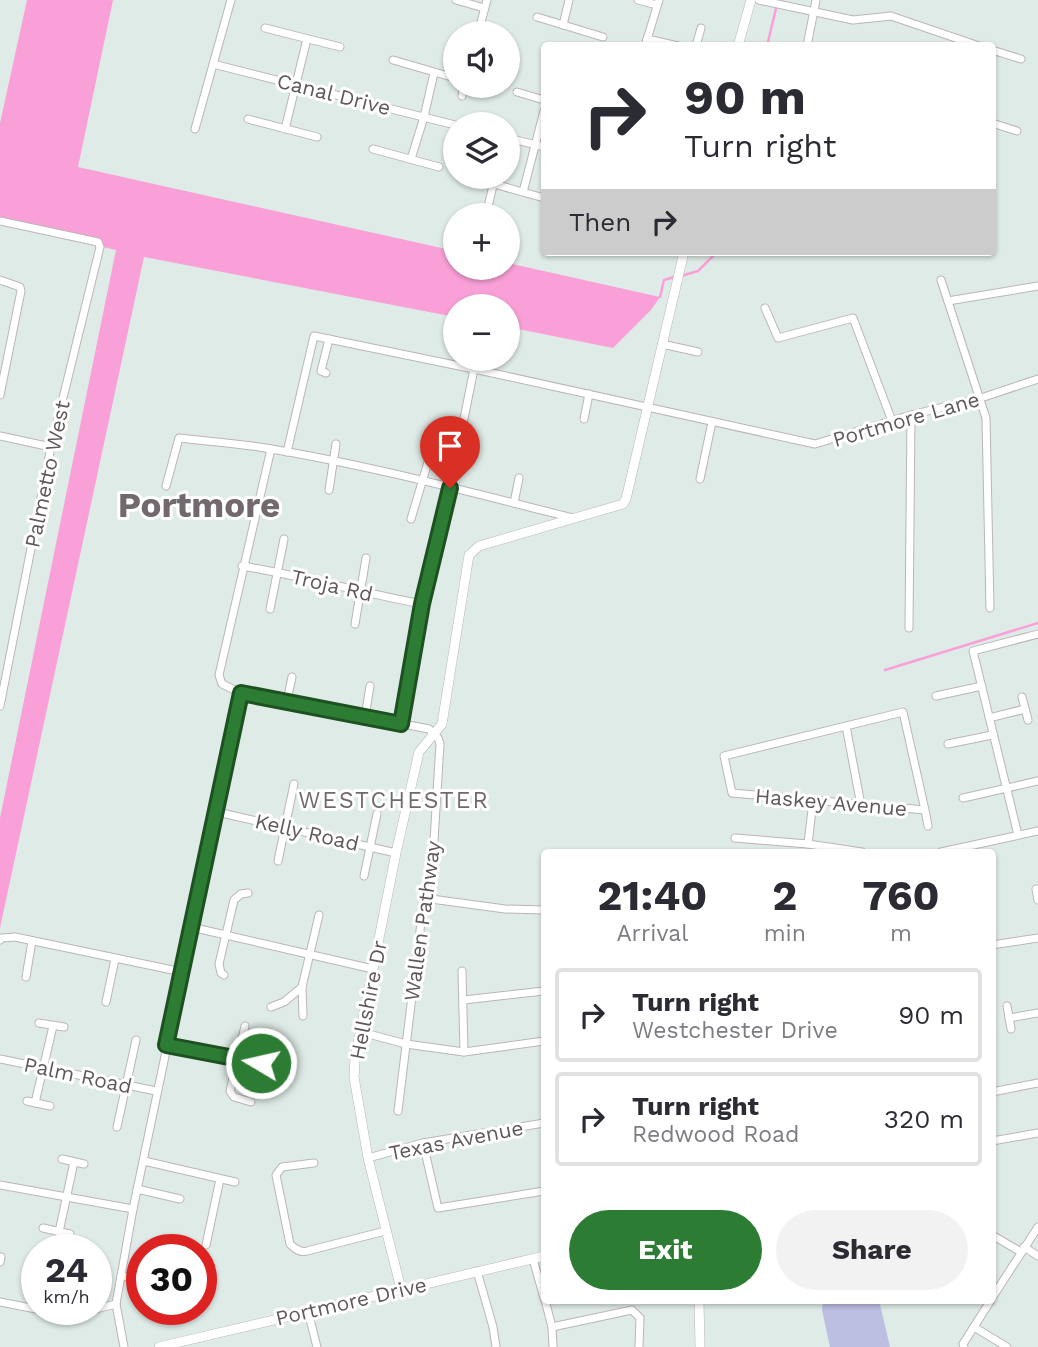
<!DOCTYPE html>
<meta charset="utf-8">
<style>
body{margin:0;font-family:"Work Sans",sans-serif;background:#f2f2f3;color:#2b2b33;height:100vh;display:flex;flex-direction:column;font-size:26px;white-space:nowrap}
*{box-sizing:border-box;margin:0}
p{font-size:23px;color:#7c7c81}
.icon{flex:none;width:38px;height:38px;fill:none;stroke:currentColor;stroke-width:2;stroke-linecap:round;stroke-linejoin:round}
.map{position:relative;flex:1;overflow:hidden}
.panel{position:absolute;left:541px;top:849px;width:455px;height:455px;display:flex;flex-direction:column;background:#fff;border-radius:7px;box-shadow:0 2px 5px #0004}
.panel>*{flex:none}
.hud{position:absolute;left:541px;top:42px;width:455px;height:214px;border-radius:7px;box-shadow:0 2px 5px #0004;background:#fff;color:#2b2b33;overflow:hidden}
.controls{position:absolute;left:443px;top:21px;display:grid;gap:14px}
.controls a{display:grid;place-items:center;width:77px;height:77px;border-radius:50%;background:#fff;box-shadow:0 2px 5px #0004;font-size:35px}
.speed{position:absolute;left:21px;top:1234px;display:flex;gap:14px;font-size:35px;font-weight:700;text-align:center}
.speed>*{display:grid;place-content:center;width:91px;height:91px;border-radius:50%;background:#fff;box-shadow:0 2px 5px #0004;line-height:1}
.speed small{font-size:18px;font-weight:400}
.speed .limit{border:10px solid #d22;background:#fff;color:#111}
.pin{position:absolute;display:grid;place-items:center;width:60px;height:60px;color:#fff;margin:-72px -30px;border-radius:50% 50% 50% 0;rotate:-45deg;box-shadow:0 0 7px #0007}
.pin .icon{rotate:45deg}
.me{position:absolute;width:77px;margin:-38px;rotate:279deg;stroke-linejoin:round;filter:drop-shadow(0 0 5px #0008)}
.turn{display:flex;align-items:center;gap:24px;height:147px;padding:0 28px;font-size:32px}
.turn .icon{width:91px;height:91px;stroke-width:2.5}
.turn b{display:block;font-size:49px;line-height:60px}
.then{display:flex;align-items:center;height:66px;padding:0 28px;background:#0003;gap:14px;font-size:26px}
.eta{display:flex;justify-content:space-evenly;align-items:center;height:119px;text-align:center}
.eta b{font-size:42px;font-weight:700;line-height:49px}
.button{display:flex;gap:14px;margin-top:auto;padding:14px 28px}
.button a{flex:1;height:80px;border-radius:42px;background:#2d7c33;color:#fff;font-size:28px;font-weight:700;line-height:80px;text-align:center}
.button a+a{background:#f2f2f3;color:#2b2b33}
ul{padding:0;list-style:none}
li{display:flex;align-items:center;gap:21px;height:94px;margin:0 14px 10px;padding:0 14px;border:4px solid #e1e1e2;border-radius:7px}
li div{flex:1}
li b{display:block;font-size:26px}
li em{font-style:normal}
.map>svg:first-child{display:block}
.green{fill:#bcbee2}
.water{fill:#faa0d8}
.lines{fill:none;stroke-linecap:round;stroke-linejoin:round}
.stream{stroke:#faa0d8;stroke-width:2.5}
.minor-casing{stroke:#bcb5b8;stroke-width:9}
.tertiary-casing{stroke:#bcb5b8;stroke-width:10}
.minor{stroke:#fff;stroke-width:7}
.tertiary{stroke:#fff;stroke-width:9}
.route-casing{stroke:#1d5121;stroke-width:18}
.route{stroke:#2d7c33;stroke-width:12}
.labels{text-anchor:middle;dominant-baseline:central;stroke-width:6;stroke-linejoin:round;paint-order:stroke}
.street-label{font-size:21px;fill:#60585c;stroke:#fff}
.neighbourhood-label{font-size:23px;letter-spacing:2px;fill:#72696e;stroke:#fff}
.town-label{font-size:35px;font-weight:bold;fill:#72696e;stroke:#fff}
</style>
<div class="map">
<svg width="1038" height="1347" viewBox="0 0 1038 1347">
<rect width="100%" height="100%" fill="#dfebe7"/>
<path class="green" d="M823,1300H879L890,1347H830L822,1310Z"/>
<path class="water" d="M27,0H113L78,167L455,251V268H508V263L660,297L651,310L613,348L508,327V306H455V317L144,257L0,928V818L116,250L0,224V123Z"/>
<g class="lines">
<g class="stream">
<path d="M767,46L778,0"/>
<path d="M681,276L698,271L717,252"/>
<path d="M660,297L664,280L674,277"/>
<path d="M885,670L1038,623"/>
</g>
<g class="minor-casing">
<g id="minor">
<path d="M456,0L484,8"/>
<path d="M638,0L657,5"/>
<path d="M759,0L853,20L891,16L979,46"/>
<path d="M537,17L603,37"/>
<path d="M563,25L569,0"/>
<path d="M265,28L340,47"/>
<path d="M478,33L487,0"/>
<path d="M647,39L678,46"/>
<path d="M645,46L659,0"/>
<path d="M696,46L701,28"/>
<path d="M807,46L816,0"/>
<path d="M992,50L1021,59"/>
<path d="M393,60L455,78"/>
<path d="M213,64L455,125"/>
<path d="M517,92L544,100"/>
<path d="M462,96L464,86"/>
<path d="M248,119L317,137"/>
<path d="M992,123L1017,131"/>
<path d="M195,129L231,0"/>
<path d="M285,129L307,39"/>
<path d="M508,138L544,147"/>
<path d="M373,149L439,167"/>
<path d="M411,159L424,117L434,73"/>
<path d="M494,184L544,198"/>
<path d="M523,192L544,111"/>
<path d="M487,211L495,177"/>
<path d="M0,221L98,242L100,247L51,447L0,706"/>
<path d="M0,280L20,287L21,291L0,395"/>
<path d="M941,280L986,418L990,608"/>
<path d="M948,301L1038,286"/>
<path d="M765,308L778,338L853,318L892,421"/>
<path d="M662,344L698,352"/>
<path d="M326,373L321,371L329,339"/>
<path d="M584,419L589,394"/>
<path d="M0,436L51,447"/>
<path d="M271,449L219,675L222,684L241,693L429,729L438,738L440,744L433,857L424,898L398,1111"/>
<path d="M287,452L314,336L474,369L815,444L911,415L981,398L1038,379"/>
<path d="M700,479L712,422"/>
<path d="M166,486L179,438C205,441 232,443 259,447C365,464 469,492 573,518"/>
<path d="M329,490L336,444"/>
<path d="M514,503L519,478"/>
<path d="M411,519L428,462"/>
<path d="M242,566C303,576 362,593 422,604"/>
<path d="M270,609L284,539"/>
<path d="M355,624L366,558"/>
<path d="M909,628L911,415"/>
<path d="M936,696L982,686"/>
<path d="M1022,697L1028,720"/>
<path d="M287,701L292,677"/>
<path d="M365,717L370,686"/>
<path d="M989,718L1025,709"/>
<path d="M401,724L422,604L450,488L474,369"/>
<path d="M846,726L861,805"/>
<path d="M948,744L992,735"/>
<path d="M963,798L1038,781"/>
<path d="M925,810L732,793L724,756L903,712L925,810L928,826"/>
<path d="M217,812L396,853"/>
<path d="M1018,835L973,651L1038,634"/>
<path d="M735,838L808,844L862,852"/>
<path d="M808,844L813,801"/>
<path d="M941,852L1038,831"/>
<path d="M278,861L294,784"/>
<path d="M364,876L377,814"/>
<path d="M1036,889L1038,900"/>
<path d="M424,898L505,909L544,910"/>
<path d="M191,927L373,969"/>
<path d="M0,940L2,938L15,937L182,972"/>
<path d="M992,945L1038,938"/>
<path d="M462,971L464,1052"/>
<path d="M224,975L221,973L219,964L234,900L241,894L248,893"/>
<path d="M26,977L32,941"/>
<path d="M464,1000L544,991"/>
<path d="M106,1002L115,959"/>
<path d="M1007,1006L1011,1029"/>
<path d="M271,1007L284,1002L302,987"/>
<path d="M303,1016L302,987L319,915"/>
<path d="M1009,1018L1038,1013"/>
<path d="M39,1023L64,1027"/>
<path d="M245,1026L230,1091L234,1097L251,1102"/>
<path d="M361,1032L406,1044L464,1052L544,1041"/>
<path d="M166,1045L261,1063"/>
<path d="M0,1059L156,1091"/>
<path d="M992,1092L1038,1083"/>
<path d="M27,1101L50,1106"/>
<path d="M35,1103L53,1026"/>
<path d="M117,1127L136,1040"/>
<path d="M992,1141L1038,1133"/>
<path d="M423,1143L438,1208L544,1191"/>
<path d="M368,1158L423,1143L544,1123"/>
<path d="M62,1159L84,1164"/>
<path d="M144,1161L235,1182"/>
<path d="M314,1163L282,1167L276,1175L290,1244C295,1249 300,1253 307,1251L385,1231"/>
<path d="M0,1185L133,1209"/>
<path d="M137,1189L180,1199"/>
<path d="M43,1228L70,1234"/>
<path d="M59,1232L74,1162"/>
<path d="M992,1235L1021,1252"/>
<path d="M206,1245L220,1179"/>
<path d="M1024,1247L1038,1256"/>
<path d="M533,1259L544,1298"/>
<path d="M0,1262L1,1257"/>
<path d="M477,1271L493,1327L496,1347"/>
<path d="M121,1276L142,1279"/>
<path d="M992,1298L1038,1227"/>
<path d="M545,1300L552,1327L553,1347"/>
<path d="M0,1302L61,1314L95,1309"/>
<path d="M96,1309L116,1304"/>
<path d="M308,1311L317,1347"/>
<path d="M552,1327L632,1310L640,1318L639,1347"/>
<path d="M974,1327L1007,1347"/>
<path d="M124,1347L116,1304L133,1209L241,693"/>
<path d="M964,1347L963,1344L991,1300"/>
</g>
</g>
<g class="tertiary-casing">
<g id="tertiary">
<path d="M738,46L751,0"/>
<path d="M401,1289L368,1158L354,1077L355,1059L396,853L419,752L442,724L469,555L479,546L623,504L626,499L684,252"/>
<path d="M699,1300L700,1347"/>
<path d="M159,1347L544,1256"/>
</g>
</g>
<use href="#minor" class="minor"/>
<use href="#tertiary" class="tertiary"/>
</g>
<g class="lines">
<g class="route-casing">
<path id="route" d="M261,1063L166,1045L241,693L401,724L422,604L450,488"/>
</g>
<use href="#route" class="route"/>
</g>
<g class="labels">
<g class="street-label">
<text transform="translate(334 94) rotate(14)">Canal Drive</text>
<text transform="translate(906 419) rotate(-16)">Portmore Lane</text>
<text transform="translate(47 474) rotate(-78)">Palmetto West</text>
<text transform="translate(332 585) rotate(13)">Troja Rd</text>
<text transform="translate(831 802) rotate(5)">Haskey Avenue</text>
<text transform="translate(307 832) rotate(13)">Kelly Road</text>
<text transform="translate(422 921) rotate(-82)">Wallen Pathway</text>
<text transform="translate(368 1000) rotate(-79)">Hellshire Dr</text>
<text transform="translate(78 1075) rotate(12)">Palm Road</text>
<text transform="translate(456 1140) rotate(-11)">Texas Avenue</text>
<text transform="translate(351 1301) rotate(-13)">Portmore Drive</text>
</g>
<g class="neighbourhood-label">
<text x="394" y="800">WESTCHESTER</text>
</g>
<g class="town-label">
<text x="199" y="505">Portmore</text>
</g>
</g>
</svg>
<div class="controls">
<a><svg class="icon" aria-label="sound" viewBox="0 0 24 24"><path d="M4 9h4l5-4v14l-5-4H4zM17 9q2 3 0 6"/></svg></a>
<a><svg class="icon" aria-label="layers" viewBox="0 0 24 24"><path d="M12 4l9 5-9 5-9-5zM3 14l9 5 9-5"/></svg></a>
<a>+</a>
<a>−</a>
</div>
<div class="speed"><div>24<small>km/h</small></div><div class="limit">30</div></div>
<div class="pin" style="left:450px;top:488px;background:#d93025"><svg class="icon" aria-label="arrive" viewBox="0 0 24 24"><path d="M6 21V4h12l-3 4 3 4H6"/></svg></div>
<svg class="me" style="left:261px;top:1063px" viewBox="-20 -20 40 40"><circle r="17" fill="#2d7c33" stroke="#fff" stroke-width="3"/><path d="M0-11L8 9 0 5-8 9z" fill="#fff"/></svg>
<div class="hud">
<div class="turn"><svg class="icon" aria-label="right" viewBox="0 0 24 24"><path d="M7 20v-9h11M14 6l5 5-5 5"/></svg><div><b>90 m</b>Turn right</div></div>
<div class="then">Then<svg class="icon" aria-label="right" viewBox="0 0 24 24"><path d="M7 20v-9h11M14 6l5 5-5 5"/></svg></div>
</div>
<section class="panel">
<div class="eta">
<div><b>21:40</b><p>Arrival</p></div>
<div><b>2</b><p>min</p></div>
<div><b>760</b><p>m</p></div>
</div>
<ul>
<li><svg class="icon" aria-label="right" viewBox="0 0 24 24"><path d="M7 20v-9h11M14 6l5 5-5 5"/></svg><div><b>Turn right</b><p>Westchester Drive</p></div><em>90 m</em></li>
<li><svg class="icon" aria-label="right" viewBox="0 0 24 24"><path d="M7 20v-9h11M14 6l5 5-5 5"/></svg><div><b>Turn right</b><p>Redwood Road</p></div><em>320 m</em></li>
</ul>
<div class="button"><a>Exit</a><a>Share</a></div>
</section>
</div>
